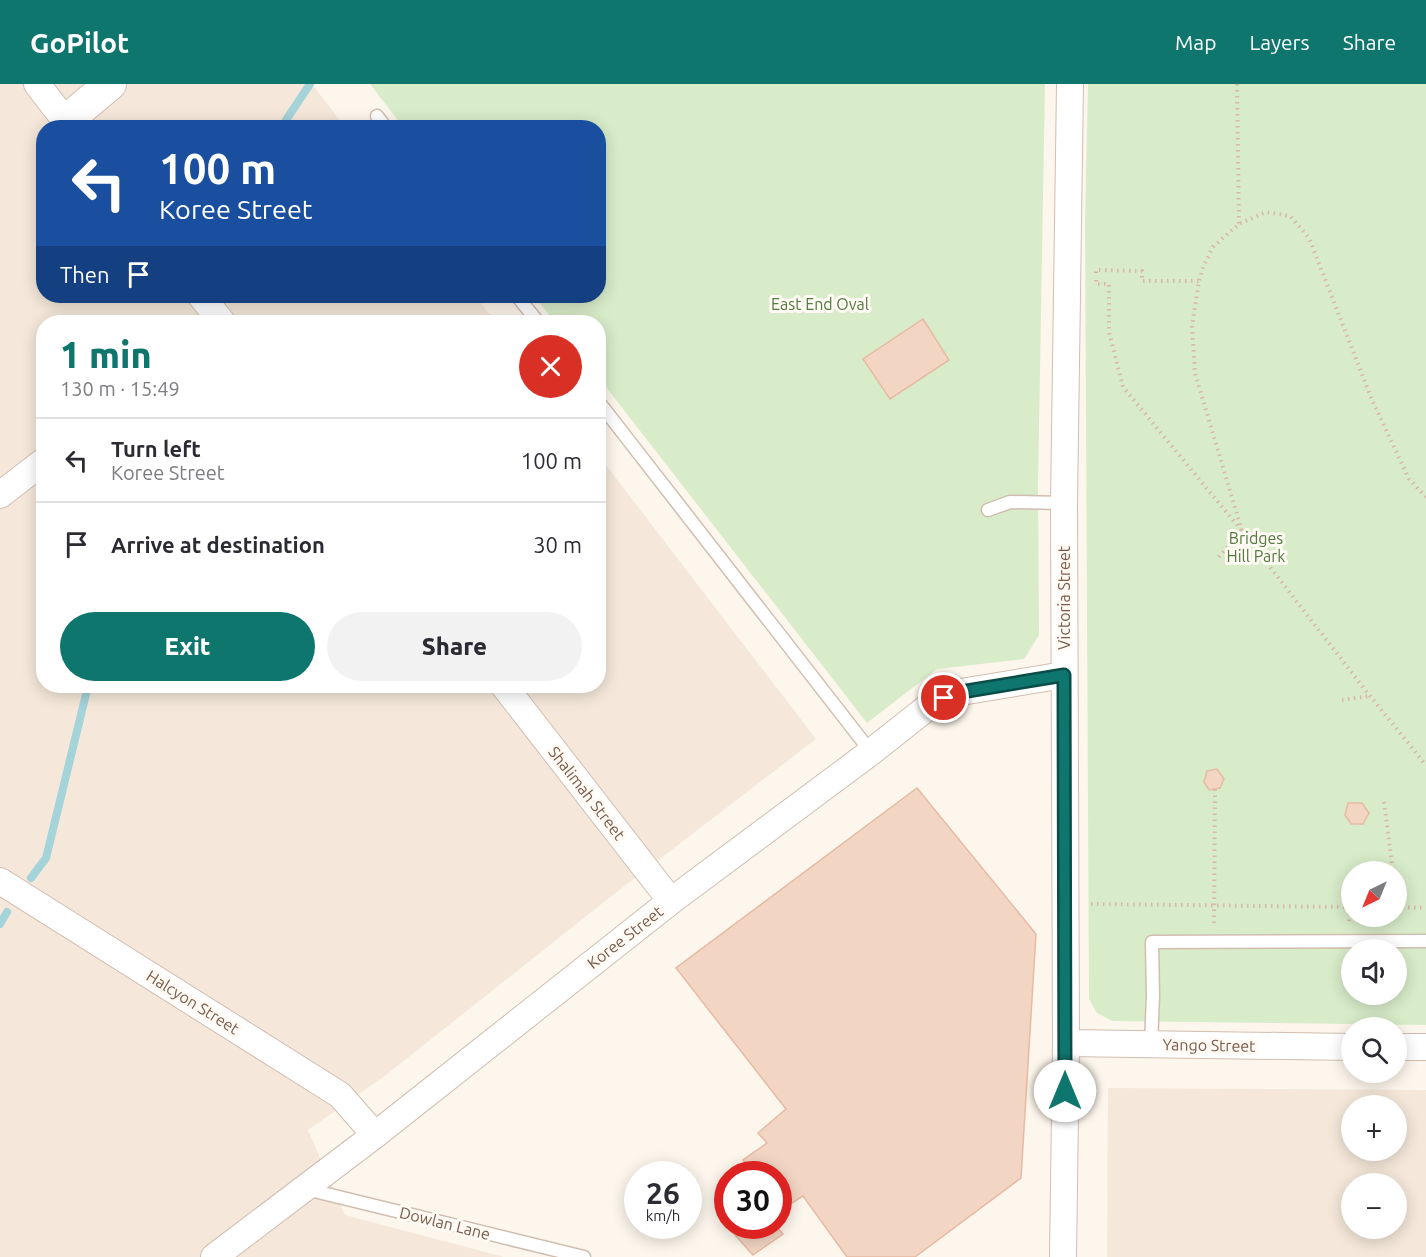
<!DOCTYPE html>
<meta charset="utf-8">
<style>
body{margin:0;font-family:Ubuntu,sans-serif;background:#f2f2f3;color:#2b2b33;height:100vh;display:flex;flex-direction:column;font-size:22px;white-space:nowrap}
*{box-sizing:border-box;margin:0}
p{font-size:20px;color:#7c7c81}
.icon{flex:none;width:33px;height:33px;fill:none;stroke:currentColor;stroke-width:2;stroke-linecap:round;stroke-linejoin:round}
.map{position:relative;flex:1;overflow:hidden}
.panel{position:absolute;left:36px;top:231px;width:570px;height:378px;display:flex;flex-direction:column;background:#fff;border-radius:24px;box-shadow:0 3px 15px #0003}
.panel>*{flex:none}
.hud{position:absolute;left:36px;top:36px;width:570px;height:183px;border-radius:24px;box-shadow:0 3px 15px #0003;background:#1a4fa0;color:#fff;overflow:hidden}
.needle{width:39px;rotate:223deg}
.buttons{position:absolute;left:1341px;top:777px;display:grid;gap:12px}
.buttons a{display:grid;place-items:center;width:66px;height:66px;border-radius:50%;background:#fff;box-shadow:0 3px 15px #0003;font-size:30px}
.speed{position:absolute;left:624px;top:1077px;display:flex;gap:12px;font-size:30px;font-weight:700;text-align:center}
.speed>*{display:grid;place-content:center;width:78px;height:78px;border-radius:50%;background:#fff;box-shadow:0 3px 15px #0003;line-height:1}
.speed small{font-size:15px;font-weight:400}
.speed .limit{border:9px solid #d22;background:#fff;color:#111}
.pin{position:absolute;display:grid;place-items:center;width:51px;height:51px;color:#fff;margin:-26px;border:3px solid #fff;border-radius:50%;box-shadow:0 2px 6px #0007}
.me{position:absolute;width:66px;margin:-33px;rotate:0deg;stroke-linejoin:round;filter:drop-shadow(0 0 4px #0008)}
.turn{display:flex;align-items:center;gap:21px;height:126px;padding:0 24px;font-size:27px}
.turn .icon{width:78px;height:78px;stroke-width:2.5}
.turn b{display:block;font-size:42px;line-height:51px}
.then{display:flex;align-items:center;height:57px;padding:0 24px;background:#0003;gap:12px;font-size:22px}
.round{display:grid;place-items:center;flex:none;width:63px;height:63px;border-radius:32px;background:#f2f2f3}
.headline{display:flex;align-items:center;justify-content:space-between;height:102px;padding:0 24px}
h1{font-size:36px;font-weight:800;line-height:45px;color:#0f766e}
.primary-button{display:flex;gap:12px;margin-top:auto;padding:12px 24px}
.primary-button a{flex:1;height:69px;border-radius:36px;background:#0f766e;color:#fff;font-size:24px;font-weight:800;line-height:69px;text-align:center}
.primary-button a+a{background:#f2f2f3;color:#2b2b33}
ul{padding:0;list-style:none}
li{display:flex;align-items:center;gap:18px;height:84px;padding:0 24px;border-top:2px solid #e1e1e2}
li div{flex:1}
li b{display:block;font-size:22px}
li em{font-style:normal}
header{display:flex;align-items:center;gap:36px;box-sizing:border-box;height:84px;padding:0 30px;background:#0f766e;color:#fff}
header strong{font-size:28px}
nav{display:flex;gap:33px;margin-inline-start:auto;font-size:21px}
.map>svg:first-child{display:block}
.residential{fill:#f5e8da;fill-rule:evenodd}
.green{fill:#d8ecc9;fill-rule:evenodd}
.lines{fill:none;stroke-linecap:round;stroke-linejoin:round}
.stream{stroke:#a5d3da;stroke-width:8}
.building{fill:#f3d5c3;stroke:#e6bba3;stroke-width:1.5}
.service-casing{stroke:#d1beb0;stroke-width:15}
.minor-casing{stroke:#d1beb0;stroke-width:28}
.tertiary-casing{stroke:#d1beb0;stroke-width:34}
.path{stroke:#d9b8a5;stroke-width:4;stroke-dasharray:1.5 4.5;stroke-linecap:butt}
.service{stroke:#fff;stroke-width:12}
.minor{stroke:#fff;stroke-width:26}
.tertiary{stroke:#fff;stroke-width:32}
.route-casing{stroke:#0a4d48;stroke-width:15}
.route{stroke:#0f766e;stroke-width:10}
.labels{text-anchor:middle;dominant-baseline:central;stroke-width:6;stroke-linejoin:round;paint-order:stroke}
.park-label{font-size:16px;fill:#537a41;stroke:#fffaf3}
.street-label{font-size:16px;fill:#7a5c4d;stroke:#fffaf3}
</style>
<header>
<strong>GoPilot</strong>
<nav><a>Map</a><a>Layers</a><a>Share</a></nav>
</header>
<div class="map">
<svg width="1426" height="1173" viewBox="0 0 1426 1173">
<rect width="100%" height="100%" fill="#fdf6ec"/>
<g class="residential">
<path d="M0,0H312L345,43L44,44V212H475L496,238H44V602H598L599,372L816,655L609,814L386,991L308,1046L345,1131L504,1173H0Z"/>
<path d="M1108,1004L1426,1006V1173H1107ZM1352,1022H1396V1066H1352ZM1352,1100H1396V1144H1352Z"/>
</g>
<g class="green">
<path d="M370,0H1045L1038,399L1039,551L1024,575L937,585L867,639L599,294L598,238H555L534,212H598V44L403,43Z"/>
<path d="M1088,0H1426V941L1112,937L1097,929L1089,915L1085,139ZM1352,788H1396V832H1352ZM1352,866H1396V910H1352Z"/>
</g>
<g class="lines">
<g class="stream">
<path d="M284,44L286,36L310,0"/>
<path d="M31,794L46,774L88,602"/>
<path d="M0,840L7,828"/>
</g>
</g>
<g class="building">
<path d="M923,235L949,276L890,315L863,275Z"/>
<path d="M1217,685L1224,695L1220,704L1209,706L1204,698L1207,687Z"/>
<path d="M917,704L1036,850L1021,1094L915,1173H847L803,1112L778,1128V1090H754L743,1076L767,1059L758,1049L786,1025L676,884Z"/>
<path d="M1348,719H1362L1369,729L1363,740H1351L1345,731Z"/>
<path d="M728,1126V1142H776L783,1150L753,1171L719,1133Z"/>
</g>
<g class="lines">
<g class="service-casing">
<g id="service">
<path d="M377,32L386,44"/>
<path d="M517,212L538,238"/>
<path d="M598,317L871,668"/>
<path d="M988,426L1010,418L1064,419"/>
<path d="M1151,960L1153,912L1152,858L1426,857"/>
<path d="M306,1105L584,1173"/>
</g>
</g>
<g class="minor-casing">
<g id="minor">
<path d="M37,0L71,44"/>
<path d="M201,212L222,238"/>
<path d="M0,411L44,377"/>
<path d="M504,602L671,817"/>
<path d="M0,797L340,1011L375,1051"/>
<path d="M1066,959L1352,963"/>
<path d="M1396,963H1426"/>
<path d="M214,1173L375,1051L671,817L871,668L928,623L944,614L961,608L1064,591"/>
<path d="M1063,1173L1066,959L1064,419L1070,0"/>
</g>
</g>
<g class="tertiary-casing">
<path id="tertiary" d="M66,37L110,0"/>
</g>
<g class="path">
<path d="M1237,0L1239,140"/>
<path d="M1096,189V186L1142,187V197H1199"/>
<path d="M1096,196V200H1109V248L1123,303L1242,447L1216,476"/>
<path d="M1426,413L1409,395L1372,316L1309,154L1290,132L1266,128L1239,140L1213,163L1204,181L1199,197L1192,242L1195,289L1242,447L1370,612L1426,681"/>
<path d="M1342,616L1369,612"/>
<path d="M1384,718L1393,788"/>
<path d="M1091,820L1352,823"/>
<path d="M1396,823L1426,824"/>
<path d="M1349,837L1350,823"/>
<path d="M1214,839L1215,705"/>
</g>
<use href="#service" class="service"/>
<use href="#minor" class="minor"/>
<use href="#tertiary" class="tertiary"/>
</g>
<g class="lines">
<g class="route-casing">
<path id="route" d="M944,614L961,608L1064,591L1065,1007"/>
</g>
<use href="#route" class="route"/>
</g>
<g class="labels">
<g class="park-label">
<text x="820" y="220">East End Oval</text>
<text x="1256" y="454">Bridges<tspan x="1256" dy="18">Hill Park</tspan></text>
</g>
<g class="street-label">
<text transform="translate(1064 514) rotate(-90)">Victoria Street</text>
<text transform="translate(587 709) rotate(52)">Shalimah Street</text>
<text transform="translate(625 853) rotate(-38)">Koree Street</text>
<text transform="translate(193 918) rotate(32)">Halcyon Street</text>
<text transform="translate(1209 961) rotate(1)">Yango Street</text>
<text transform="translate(445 1139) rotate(14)">Dowlan Lane</text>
</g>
</g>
</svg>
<div class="buttons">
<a><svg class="needle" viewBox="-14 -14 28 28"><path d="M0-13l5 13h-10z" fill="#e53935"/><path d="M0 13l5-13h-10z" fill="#7c7c81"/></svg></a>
<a><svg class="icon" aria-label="sound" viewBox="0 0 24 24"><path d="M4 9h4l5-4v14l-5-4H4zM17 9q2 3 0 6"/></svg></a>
<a><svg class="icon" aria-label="search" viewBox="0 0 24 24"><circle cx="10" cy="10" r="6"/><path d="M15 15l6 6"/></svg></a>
<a>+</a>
<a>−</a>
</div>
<div class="speed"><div>26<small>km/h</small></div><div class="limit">30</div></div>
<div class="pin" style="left:944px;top:614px;background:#d93025"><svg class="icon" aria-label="arrive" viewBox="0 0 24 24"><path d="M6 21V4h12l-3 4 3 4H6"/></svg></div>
<svg class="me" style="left:1065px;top:1007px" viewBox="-20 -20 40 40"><circle r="19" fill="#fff"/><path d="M0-13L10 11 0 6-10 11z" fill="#0f766e"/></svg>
<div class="hud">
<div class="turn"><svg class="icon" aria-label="left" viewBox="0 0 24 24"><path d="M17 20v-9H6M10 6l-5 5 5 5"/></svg><div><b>100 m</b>Koree Street</div></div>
<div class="then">Then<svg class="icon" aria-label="arrive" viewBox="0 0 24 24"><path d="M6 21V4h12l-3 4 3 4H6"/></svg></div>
</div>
<section class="panel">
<div class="headline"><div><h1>1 min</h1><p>130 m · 15:49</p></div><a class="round" style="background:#d93025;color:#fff"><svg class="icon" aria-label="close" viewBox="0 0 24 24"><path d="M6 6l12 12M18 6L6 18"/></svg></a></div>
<ul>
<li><svg class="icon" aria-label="left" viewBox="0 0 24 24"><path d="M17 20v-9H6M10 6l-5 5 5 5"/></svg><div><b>Turn left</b><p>Koree Street</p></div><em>100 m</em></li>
<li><svg class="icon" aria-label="arrive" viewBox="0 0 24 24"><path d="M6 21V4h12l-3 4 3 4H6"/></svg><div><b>Arrive at destination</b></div><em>30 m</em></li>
</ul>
<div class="primary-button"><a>Exit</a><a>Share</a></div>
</section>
</div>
